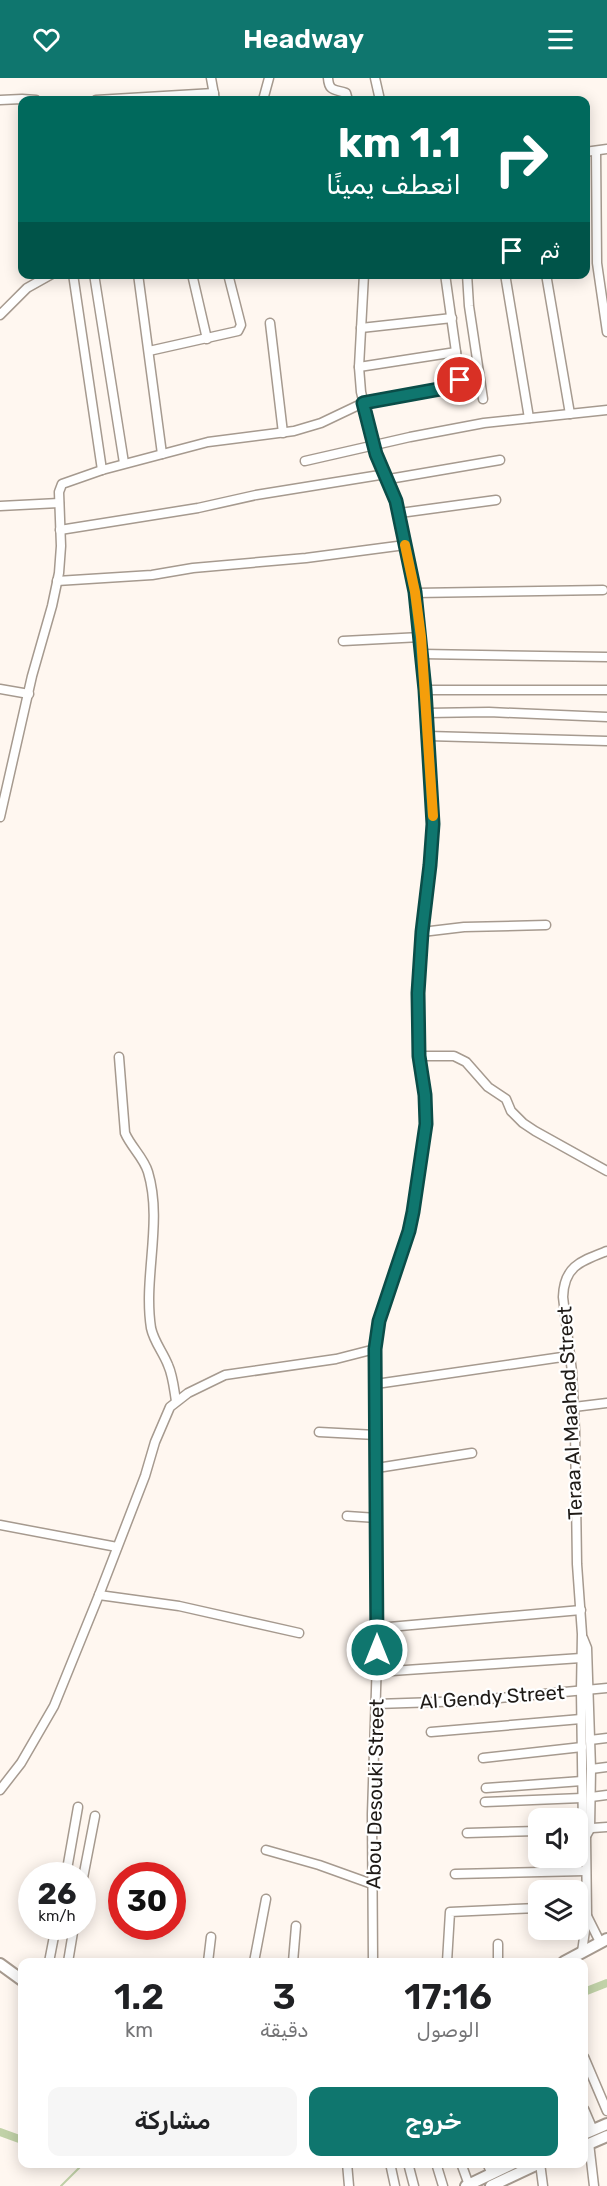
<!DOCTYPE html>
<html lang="ar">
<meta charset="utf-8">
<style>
body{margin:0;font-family:Rubik,"Noto Naskh Arabic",sans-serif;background:#f6f6f6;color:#202124;direction:rtl;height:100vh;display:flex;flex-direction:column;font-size:22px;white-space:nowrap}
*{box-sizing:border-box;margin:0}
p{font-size:20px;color:#757577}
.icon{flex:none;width:33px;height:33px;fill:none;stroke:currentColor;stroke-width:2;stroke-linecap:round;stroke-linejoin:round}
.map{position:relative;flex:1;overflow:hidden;direction:ltr}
.details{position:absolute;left:18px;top:1880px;width:570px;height:210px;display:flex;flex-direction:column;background:#fff;border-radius:12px;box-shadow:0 3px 15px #0003;direction:rtl}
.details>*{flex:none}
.top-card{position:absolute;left:18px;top:18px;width:572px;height:183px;border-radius:12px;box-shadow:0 3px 15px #0003;direction:rtl;background:#00695c;color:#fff;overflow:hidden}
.fabs{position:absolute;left:528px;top:1730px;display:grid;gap:12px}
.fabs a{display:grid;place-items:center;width:60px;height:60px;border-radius:12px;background:#fff;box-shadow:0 3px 15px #0003;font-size:30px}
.speed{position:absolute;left:18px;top:1784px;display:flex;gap:12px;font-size:30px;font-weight:700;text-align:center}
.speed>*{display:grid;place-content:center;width:78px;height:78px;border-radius:50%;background:#fff;box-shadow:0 3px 15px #0003;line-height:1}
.speed small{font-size:15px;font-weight:400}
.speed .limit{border:9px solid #d22;background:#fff;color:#111}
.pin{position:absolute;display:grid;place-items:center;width:51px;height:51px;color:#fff;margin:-26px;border:3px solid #fff;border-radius:50%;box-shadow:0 2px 6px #0007}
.me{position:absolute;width:66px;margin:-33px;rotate:0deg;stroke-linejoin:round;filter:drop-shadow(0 0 4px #0008)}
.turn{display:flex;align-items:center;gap:21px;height:126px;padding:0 30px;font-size:27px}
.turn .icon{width:78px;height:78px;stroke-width:2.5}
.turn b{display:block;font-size:42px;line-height:51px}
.then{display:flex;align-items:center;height:57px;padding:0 30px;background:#0003;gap:12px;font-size:22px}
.eta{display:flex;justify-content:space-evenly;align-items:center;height:102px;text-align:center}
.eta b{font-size:36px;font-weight:600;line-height:42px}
.button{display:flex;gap:12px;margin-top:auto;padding:12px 30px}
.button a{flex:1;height:69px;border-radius:12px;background:#0f766e;color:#fff;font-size:24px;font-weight:600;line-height:69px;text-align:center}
.button a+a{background:#f6f6f6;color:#202124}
header{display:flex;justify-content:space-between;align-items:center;height:78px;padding:0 30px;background:#0f766e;color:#fff;font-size:27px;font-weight:600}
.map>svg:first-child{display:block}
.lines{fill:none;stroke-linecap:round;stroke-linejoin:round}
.stream{stroke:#c1d2a8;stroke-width:2}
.canal{stroke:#c1d2a8;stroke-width:8}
.minor-casing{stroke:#a69a8f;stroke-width:11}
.major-casing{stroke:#a69a8f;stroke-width:14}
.minor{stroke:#fff;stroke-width:8}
.major{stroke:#fff;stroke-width:10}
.route-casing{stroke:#0a4d48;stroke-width:15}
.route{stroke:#0f766e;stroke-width:10}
.slow{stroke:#f59e0b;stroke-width:10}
.labels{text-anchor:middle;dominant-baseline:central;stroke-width:4.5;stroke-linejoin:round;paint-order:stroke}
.street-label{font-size:20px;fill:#1f1b17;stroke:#fff}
</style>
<header><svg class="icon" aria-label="menu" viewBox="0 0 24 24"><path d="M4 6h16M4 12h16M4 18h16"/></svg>Headway<svg class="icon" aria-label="heart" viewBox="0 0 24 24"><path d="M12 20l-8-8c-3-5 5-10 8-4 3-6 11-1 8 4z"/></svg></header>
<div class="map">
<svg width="607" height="2108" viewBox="0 0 607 2108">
<rect width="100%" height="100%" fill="#fff7f0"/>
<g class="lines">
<path class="stream" d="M61,2108L84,2085"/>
<g class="canal">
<path d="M584,1914L607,1905"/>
<path d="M0,2054L22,2062"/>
<path d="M84,2085H88"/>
</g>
<g class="minor-casing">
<g id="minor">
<path d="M211,0L215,22"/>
<path d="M328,0C329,14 335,11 346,15L348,22"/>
<path d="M375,0L380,22"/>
<path d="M0,22L22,21L36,22"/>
<path d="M96,22L214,15"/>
<path d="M263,22L269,0"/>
<path d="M596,73L597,185L607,254"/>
<path d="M585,74L607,71"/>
<path d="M73,196L102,392"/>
<path d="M94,196L124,385"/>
<path d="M138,196L162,376"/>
<path d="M192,196L207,261"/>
<path d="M364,196L359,289L361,314L374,367L396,423L415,515L425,612L433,746L430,787L422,854L419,915V978L425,1017L426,1046L417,1115L409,1153L381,1235L375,1271L378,1550L372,1736L373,1884"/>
<path d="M467,196L469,228L483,321"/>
<path d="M505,196L529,340"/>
<path d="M546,196L570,336"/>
<path d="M0,237L27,210L52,196"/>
<path d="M270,245L283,355"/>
<path d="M361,250L452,240"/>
<path d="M149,273L238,253L241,247L228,196"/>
<path d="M359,289L456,274"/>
<path d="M305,383L410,359L484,345L607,332"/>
<path d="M389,401L500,382"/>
<path d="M0,428L59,425"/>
<path d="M400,435L496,422"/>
<path d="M60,452L198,430L256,417L386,396"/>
<path d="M57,503L152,497L193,490L306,480L405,467"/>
<path d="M415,515L603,512"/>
<path d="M343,563L421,559"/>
<path d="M422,576L607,579"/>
<path d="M0,611L29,616"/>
<path d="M425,612H607"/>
<path d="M427,635L489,634L607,639"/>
<path d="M428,658L607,663"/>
<path d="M0,739L32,598L52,528L59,495L61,468L59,414L62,406L102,392L208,364L294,353L321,345L363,325L458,307L460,302L445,196"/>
<path d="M422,854L464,849L546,847"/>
<path d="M419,978H454L466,984L488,1009L506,1021L511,1033L523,1045L535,1053L607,1093"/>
<path d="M119,979L125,1055C131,1069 144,1080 148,1094C163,1144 143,1199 151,1250C154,1264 163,1274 168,1287C173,1298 174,1311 176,1323"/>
<path d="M376,1306L569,1278"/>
<path d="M574,1329L607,1325"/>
<path d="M319,1354L376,1357"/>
<path d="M377,1390L472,1375"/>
<path d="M347,1438L377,1440"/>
<path d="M0,1447L117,1469"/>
<path d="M99,1517L179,1528L299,1555"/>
<path d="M378,1550L581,1532"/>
<path d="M583,1560L587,1570L591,1691L590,1751L586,1758"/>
<path d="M377,1594L581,1580"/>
<path d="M376,1626L468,1623L607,1610"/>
<path d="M431,1654L581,1641"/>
<path d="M590,1662L607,1660"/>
<path d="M483,1680L582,1669"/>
<path d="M591,1691L607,1689"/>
<path d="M486,1710L582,1703"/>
<path d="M0,1712L21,1685L54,1628L99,1517L145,1398L155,1364L170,1329L188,1315L225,1297L336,1281L375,1271"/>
<path d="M591,1719L607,1717"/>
<path d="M485,1724L582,1720"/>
<path d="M578,1751L607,1749"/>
<path d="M467,1755L538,1753"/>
<path d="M266,1772L319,1787L372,1806"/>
<path d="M455,1796L585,1793"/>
<path d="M66,1797L78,1729"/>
<path d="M82,1805L95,1738"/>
<path d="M587,1838L600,1864"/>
<path d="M498,1866V1884"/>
<path d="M582,1874L587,1838L586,1758L583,1751L581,1613L582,1556L577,1486L575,1353L572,1294L563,1219C564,1188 581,1183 607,1173"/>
<path d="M49,1884L56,1848"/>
<path d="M68,1884L74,1848"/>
<path d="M208,1884L211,1859"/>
<path d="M254,1884L266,1821"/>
<path d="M293,1884L296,1848"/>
<path d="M447,1884L450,1834L538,1830"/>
<path d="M584,1979L607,2033"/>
<path d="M584,2031L593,2052"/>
<path d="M589,2065L594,2108"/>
<path d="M347,2085L349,2108"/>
<path d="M390,2085L395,2108"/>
<path d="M408,2085L414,2108"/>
<path d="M436,2085L443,2108"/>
<path d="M461,2085L469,2107"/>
<path d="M487,2085L492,2096"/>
<path d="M540,2085L543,2108"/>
</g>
</g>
<g class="major-casing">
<g id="major">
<path d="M564,1884L607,1861"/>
<path d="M0,1886L22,1902"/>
<path d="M584,2056L607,2046"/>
<path d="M584,2068L607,2058"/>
<path d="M466,2108L514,2085"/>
<path d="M491,2108L540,2085"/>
</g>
</g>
<use href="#minor" class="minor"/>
<use href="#major" class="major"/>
</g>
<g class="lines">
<g class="route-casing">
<path id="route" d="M377,1572L375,1271L379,1243L409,1153L413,1134L426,1046L425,1017L419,978L418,915L422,854L430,787L433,746L425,612L415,514L396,423L376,376L363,325L456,308L460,306V302"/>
</g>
<use href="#route" class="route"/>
<path class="slow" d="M405,467L415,514L421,559L433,738"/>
</g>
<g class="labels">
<g class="street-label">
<text transform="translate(570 1335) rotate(-93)">Teraa Al Maahad Street</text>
<text transform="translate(492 1619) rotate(-4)">Al Gendy Street</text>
<text transform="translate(375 1716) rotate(-89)">Abou Desouki Street</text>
</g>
</g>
</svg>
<div class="fabs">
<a><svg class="icon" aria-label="sound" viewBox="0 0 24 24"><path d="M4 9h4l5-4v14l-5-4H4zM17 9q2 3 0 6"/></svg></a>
<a><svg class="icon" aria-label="layers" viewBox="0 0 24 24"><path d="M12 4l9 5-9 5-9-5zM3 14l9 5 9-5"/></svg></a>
</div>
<div class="speed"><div>26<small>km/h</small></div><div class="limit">30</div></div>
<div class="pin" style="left:460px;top:302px;background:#d93025"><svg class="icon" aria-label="arrive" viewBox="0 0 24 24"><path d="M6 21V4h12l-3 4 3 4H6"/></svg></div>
<svg class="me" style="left:377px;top:1572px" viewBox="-20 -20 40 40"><circle r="17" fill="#0f766e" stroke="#fff" stroke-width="3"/><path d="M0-11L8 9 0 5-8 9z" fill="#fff"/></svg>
<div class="top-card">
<div class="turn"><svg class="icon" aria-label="right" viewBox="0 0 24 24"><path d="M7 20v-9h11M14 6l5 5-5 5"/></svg><div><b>1.1 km</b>انعطف يمينًا</div></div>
<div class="then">ثم<svg class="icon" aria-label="arrive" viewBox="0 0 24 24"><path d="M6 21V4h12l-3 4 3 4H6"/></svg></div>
</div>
<section class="details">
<div class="eta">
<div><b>17:16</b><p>الوصول</p></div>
<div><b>3</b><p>دقيقة</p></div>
<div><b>1.2</b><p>km</p></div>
</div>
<div class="button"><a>خروج</a><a>مشاركة</a></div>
</section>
</div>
